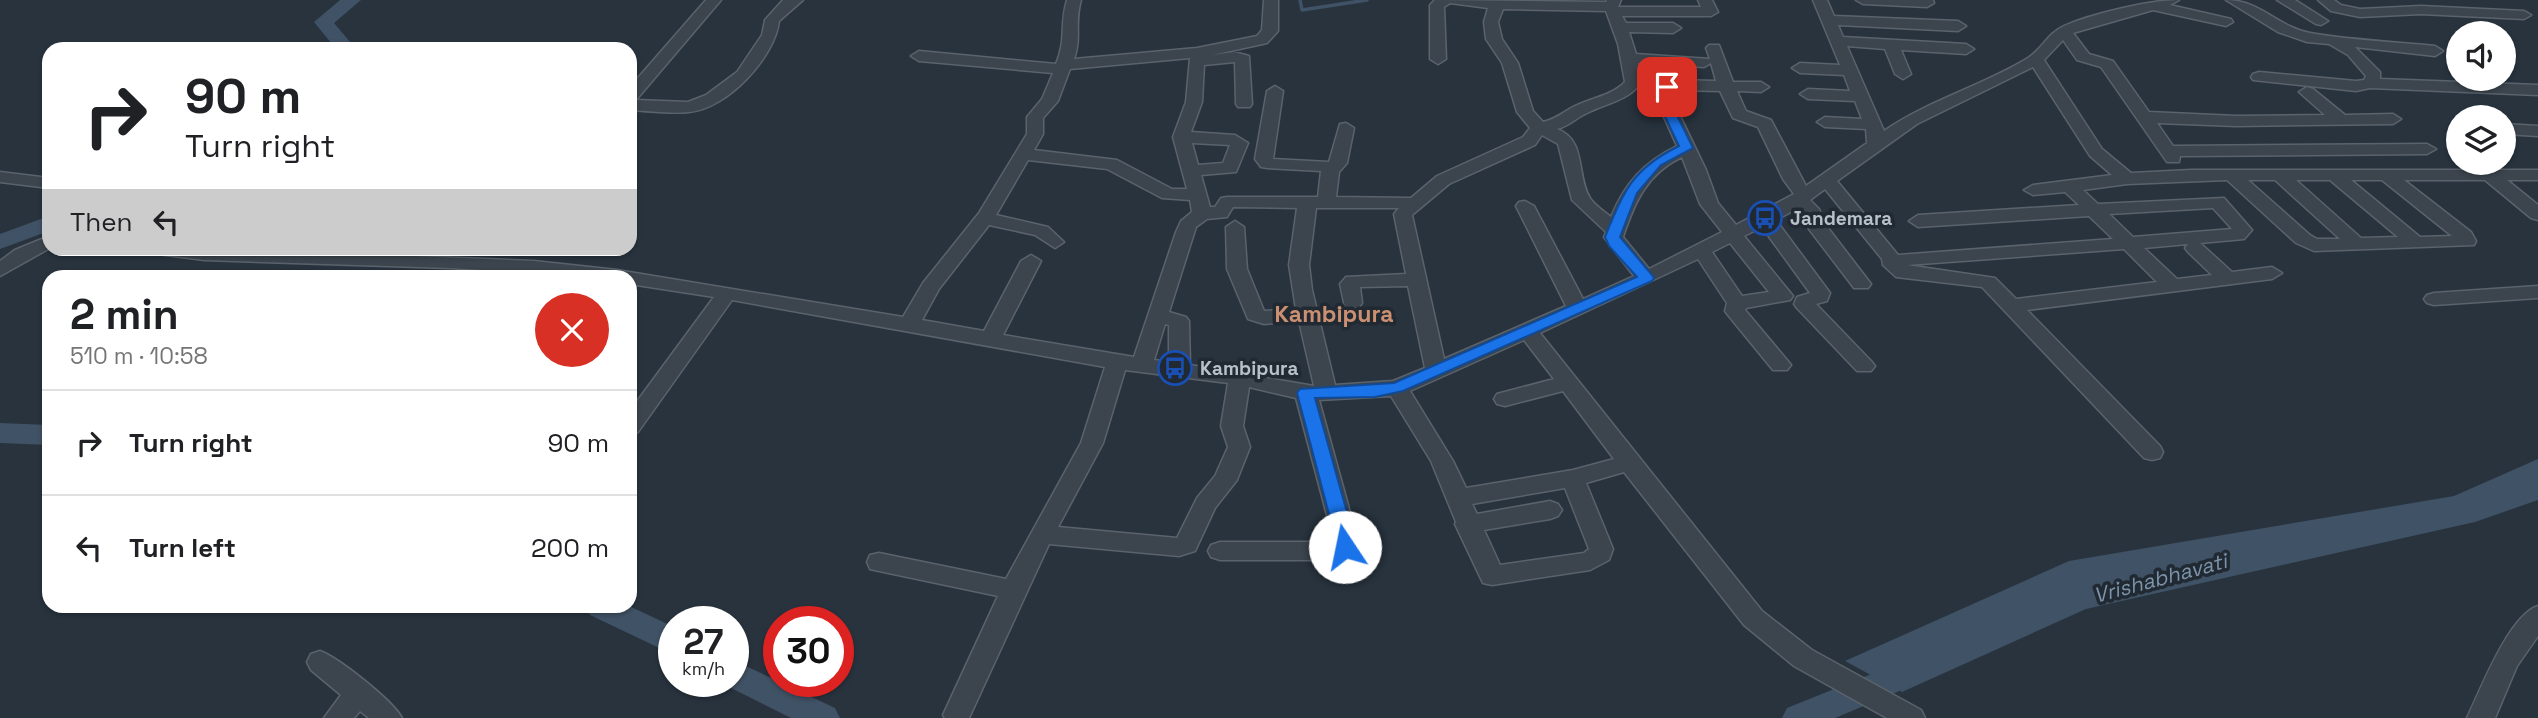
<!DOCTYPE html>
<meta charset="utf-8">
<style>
body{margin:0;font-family:"Space Grotesk",sans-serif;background:#f6f6f6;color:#202124;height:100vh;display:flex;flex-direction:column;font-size:26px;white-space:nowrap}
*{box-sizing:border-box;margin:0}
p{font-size:23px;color:#757577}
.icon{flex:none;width:38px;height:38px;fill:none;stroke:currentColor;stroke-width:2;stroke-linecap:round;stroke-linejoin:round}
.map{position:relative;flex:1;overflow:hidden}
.panel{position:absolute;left:42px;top:270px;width:595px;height:343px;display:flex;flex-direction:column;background:#fff;border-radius:21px;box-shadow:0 2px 5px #0004}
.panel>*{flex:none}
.hud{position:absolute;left:42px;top:42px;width:595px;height:214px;border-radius:21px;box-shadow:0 2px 5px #0004;background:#fff;color:#202124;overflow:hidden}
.controls{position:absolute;left:2446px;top:21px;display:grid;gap:14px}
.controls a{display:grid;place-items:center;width:70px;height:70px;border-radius:50%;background:#fff;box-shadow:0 2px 5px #0004;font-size:35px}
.speed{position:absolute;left:658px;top:606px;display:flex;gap:14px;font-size:35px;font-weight:700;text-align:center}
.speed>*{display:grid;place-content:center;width:91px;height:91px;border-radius:50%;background:#fff;box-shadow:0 2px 5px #0004;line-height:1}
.speed small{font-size:18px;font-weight:400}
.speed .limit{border:10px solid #d22;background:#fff;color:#111}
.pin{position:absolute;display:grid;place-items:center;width:60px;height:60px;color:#fff;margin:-30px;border-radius:14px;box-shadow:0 4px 10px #0006}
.me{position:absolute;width:77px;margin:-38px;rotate:349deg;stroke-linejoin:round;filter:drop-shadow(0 0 5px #0008)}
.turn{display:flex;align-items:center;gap:24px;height:147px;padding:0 28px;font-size:32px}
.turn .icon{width:91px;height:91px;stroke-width:2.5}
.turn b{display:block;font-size:49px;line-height:60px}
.then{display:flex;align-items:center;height:66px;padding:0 28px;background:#0003;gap:14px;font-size:26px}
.round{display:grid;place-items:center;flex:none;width:74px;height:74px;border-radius:37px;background:#f6f6f6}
.headline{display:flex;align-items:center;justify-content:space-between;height:119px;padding:0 28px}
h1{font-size:42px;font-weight:700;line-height:52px}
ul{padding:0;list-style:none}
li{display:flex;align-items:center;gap:21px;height:105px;padding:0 28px;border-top:2px solid #e0e0e0}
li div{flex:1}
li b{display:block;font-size:26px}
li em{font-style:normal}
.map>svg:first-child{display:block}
.water{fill:#405265}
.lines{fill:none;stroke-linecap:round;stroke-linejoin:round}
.stream{stroke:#405265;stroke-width:3.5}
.river{fill:#405265;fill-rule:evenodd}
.minor-casing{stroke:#5a636c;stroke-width:3}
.minor{fill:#3c454e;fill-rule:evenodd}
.route{fill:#1a73e8;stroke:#114b97;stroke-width:2}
.labels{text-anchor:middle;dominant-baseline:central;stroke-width:7;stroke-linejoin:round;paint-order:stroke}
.poi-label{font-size:19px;font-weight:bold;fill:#b8c0c9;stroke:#212a33;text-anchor:start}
.water-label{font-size:21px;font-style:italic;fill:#7c93a9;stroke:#212a33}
.quarter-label{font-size:23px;font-weight:bold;fill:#cb9071;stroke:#212a33}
</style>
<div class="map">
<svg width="2538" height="718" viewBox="0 0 2538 718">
<rect width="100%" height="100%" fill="#28333e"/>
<path class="water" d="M2538,459V500L2475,522L2086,609L1902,692L1845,661L2069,561L2454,496Z"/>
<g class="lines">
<path class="stream" d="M1300,0L1302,10L1367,0"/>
<g class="river">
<path d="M340,0H361L334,23L356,49H336L314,22Z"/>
<path d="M49,216V231L0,249V234Z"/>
<path d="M0,423L49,425V445L0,443Z"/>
<path d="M585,606H629L674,627V655L590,615Z"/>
<path d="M1916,656L1928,659L1933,669L1928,679L1835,718H1782L1787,708Z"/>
<path d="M733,660L835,708L840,718H791L721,683L733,681Z"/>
</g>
<g class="minor-casing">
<g id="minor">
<path d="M706,0H721L636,100L688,102L706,95L737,72L762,35L765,20L783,0H803L779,21C775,57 727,109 689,112C670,114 649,111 630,110V87Z"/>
<path d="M1067,0H1081C1074,24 1082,37 1074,59L1197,48L1257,36L1262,30L1264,0H1278V31L1267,43L1212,55L1234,52L1249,56L1252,104L1250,107H1238L1236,104L1235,62L1204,65L1202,102L1191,132L1235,135L1248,143L1236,172L1201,175L1210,207H1215L1221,198L1227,197H1318L1321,171L1267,168L1261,167L1255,159L1267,91L1275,86L1283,91L1273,159L1329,162L1340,124L1346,123L1354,128L1347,163L1339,172L1336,197L1411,198L1437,176L1523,137L1530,128L1517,112L1502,63L1486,39L1484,22L1488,8L1450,3L1444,7L1446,59L1438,64L1430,59V5L1435,0L1606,2L1607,0H1621L1618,7H1701L1698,0H1712L1718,12L1711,16H1622L1626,23H1673L1681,28L1673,33L1629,32L1636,54L1710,59L1706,48L1709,45H1719L1733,82H1761L1769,87L1761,92L1737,91L1746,111L1771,120L1806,186L1867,143L1866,129L1825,127L1817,122L1825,117L1862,119L1855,101L1808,99L1800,94L1808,89L1850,91L1844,75L1800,73L1792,68L1800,63L1840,65L1813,0H1827L1834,16L1958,21L1966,26L1958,31L1838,25L1843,37L1966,44L1974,49L1966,54L1901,50L1911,74L1903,79L1895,74L1885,49L1847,46L1884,131C1929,100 1982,86 2028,58C2042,49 2048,33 2064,26C2091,14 2150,0 2179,0L2170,5L2231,19L2233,22L2226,26L2153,10L2073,33L2089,54L2113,61L2149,112L2236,116L2325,115L2299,92L2307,87L2313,89L2345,115L2393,114L2401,119L2393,124L2236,126L2157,123L2173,146L2427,144L2436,149L2427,154L2180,156L2179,162H2167L2101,67L2077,60L2063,40L2044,60L2102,149L2131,173L2191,170H2538V180H2507L2538,205V220L2531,218L2485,180H2404L2471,232L2476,241L2474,245L2314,251L2296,243L2227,180L2127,184L2083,190L2098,204L2224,198L2252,230L2244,239L2200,243L2232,272L2272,267L2282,273L2272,279L2027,310L2160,446L2163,452L2160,458L2152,460L2144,458L1982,287L1896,277L1883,265L1882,259L1825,189L1810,200L1819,209L1825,224L1871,284L1868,288H1854L1809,229L1804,215L1798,208L1776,220L1830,293L1827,301L1816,304L1871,361L1875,366L1871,371H1857L1797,308L1794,304L1797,297L1810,293L1762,227L1744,236L1793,296L1790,300L1746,308L1745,310L1787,360L1791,365L1787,370H1773L1728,315L1725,311L1727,303L1698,259L1540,333L1762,611L1812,650L1921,710L1925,718H1887L1794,666L1744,625L1624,472L1586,483L1613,549L1609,560L1590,570L1492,585L1483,583L1455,524L1456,522L1431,461L1391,396L1319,400L1358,541L1354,553L1337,560H1220L1211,557L1208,551L1211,545L1220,542H1334L1296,398L1249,387L1243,426L1250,447L1237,480L1215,508L1195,551L1179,556L1049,544L969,718H945L943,715L998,596L879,571L870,569L867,562L870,555L879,553L1006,579L1081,443L1105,367L732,300L638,432L630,435V411L714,297L630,284V276H577L450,268L204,260L158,254L149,248L266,250L534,261L617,270L903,317L923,283L979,213L1027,134V117L1042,99L1053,73L919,61L911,56L919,51L1056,64C1067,38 1059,26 1067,0ZM1503,9L1606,11L1618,44L1625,82C1611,96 1591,98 1573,107C1562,113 1556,119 1543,122L1533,111L1518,63L1502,39L1498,22ZM1190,58L1186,102L1173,137L1187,189H1172L1117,160L1034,150L1043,134V118L1058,101L1070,69ZM1638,63L1704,67L1711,63L1716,81L1673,80L1659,85L1654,95L1677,146C1644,162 1625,183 1611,217C1605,212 1594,205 1590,198C1576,176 1587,140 1557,129C1569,126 1576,118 1587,113C1607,103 1627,101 1641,83ZM2033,67L2090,156L2112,175L2033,185L2024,190L2033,195L2065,192L2079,205L1918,215L1909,221L1918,227L2089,216L2113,239L1898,255L1837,181L1917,124ZM1675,90L1720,91L1733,118L1758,127L1783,179L1794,194L1736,225L1718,203L1706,170L1670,95ZM1542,135L1558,144L1572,200L1606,232L1604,237L1634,276L1583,299L1534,206L1525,201L1519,202L1516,206L1566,306L1444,359L1412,215L1449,184L1535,145ZM1192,143L1230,145L1223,163L1198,165ZM1682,157L1700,204L1722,232L1649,269L1623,237C1635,201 1647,174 1682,157ZM1028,160L1107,169L1162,198L1190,200L1192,212L1181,221L1176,232L1134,357L1003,335L1041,261L1031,255L1021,261L984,331L922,320L939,289L989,225L1035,235L1055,248L1064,242L1048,227L996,215ZM2248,180H2275L2340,239H2317L2310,235ZM2296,180H2330L2398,237L2361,238ZM2351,180H2382L2452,236L2420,237ZM1233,207L1297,208L1289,265L1296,309L1264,311L1247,269L1244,227L1235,221L1226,227L1227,269L1248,319L1264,324L1299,321L1314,386L1190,365L1189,321L1186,317L1169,312L1196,227L1207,219L1227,217ZM1316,208H1399L1394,214L1406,274L1346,277L1340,284L1345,307H1359L1362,303L1360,287L1408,286L1425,368L1393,381L1335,385L1312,290L1309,265ZM2213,208L2232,229L2133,237L2109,214ZM1730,243L1769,292L1742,296L1712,252ZM2188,244L2185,248L2188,252L2212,275L2177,279L2144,248ZM2124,249L2157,282L2016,299L1995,278L1907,265ZM1165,324L1169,325V362L1154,360ZM1524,340L1554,379L1497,394L1494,399L1497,404L1505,406L1563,391L1614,459L1573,470L1466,488L1453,461L1410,391ZM1125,370L1228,383L1221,426L1228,447L1215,476L1197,498L1177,538L1058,527L1103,443ZM1565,488L1589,549L1584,553L1500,565L1484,530L1550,519L1558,516L1562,510L1558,504L1550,501L1477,514L1472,504Z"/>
<path d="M1856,0H1933L1934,3L1927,7L1863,4Z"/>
<path d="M2226,0C2260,0 2278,27 2310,33C2351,40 2394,42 2435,46L2443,51L2435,56L2355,47L2380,72V79L2538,85V95L2370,88L2356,91L2253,80L2251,77L2253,74L2259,72L2356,81L2364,80L2366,76L2348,55L2329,44L2307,42L2278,32Z"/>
<path d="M2277,0H2295L2328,21L2321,25L2316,24Z"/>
<path d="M2318,0H2334L2341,5L2360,9L2421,6L2524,11L2531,15L2524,19L2421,14L2360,17L2331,11Z"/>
<path d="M2504,124L2538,126V136L2504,134Z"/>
<path d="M0,172L49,178V188L0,182Z"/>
<path d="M49,236L50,248L0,276V261L15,250Z"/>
<path d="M2538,286V298L2434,305L2427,303L2424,299L2427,295L2434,293Z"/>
<path d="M2538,606V636L2517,666L2495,718H2467C2480,691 2509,615 2538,606Z"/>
<path d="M320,651C339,658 393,701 402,718H369L360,711L354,718H324L341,695L311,670L307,662L311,654Z"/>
</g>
</g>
<use href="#minor" class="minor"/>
</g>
<path class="route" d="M1667,83L1673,87L1668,97L1693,148L1661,165L1637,193L1620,237L1652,275L1654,278L1652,281L1403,391L1375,397L1315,398L1355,541L1352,552H1339L1297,393L1300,389L1394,383L1637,277L1609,246L1605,237C1624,191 1632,169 1679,146L1656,97L1663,84Z"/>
<defs>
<g id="bus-ring" transform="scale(1.75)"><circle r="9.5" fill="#212a33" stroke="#1a4fb4" stroke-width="1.5"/><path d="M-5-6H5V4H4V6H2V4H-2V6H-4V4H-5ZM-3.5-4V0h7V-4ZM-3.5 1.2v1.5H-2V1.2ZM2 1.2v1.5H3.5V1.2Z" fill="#1a4fb4"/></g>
</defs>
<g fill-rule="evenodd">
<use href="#bus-ring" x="1765" y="218"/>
<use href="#bus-ring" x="1175" y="368"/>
</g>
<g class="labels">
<g class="poi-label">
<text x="1790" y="218">Jandemara</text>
<text x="1200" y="368">Kambipura</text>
</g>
<g class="water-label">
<text transform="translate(2160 578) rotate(-15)">Vrishabhavati</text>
</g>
<g class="quarter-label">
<text x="1334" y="314">Kambipura</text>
</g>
</g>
</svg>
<div class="controls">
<a><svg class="icon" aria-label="sound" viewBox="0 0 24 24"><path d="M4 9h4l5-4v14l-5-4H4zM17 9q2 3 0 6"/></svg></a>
<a><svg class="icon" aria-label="layers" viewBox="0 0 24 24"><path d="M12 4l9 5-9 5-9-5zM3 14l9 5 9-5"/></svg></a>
</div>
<div class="speed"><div>27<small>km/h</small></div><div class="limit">30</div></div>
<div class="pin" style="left:1667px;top:87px;background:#d93025"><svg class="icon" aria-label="arrive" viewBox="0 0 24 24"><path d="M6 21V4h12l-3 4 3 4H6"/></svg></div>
<svg class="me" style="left:1345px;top:547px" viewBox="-20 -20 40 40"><circle r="19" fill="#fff"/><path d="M0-13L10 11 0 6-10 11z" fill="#1a73e8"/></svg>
<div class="hud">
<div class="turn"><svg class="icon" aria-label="right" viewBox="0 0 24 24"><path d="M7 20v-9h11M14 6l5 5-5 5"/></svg><div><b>90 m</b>Turn right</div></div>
<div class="then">Then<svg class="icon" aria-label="left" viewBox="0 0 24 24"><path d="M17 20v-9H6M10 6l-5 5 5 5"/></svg></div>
</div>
<section class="panel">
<div class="headline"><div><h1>2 min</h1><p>510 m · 10:58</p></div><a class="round" style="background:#d93025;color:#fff"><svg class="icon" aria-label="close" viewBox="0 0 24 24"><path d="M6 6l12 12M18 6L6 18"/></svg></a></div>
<ul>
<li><svg class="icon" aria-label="right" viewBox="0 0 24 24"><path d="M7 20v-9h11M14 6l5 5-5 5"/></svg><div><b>Turn right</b></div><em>90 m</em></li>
<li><svg class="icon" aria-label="left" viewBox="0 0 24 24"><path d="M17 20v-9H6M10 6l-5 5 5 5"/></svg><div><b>Turn left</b></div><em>200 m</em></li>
</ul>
</section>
</div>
